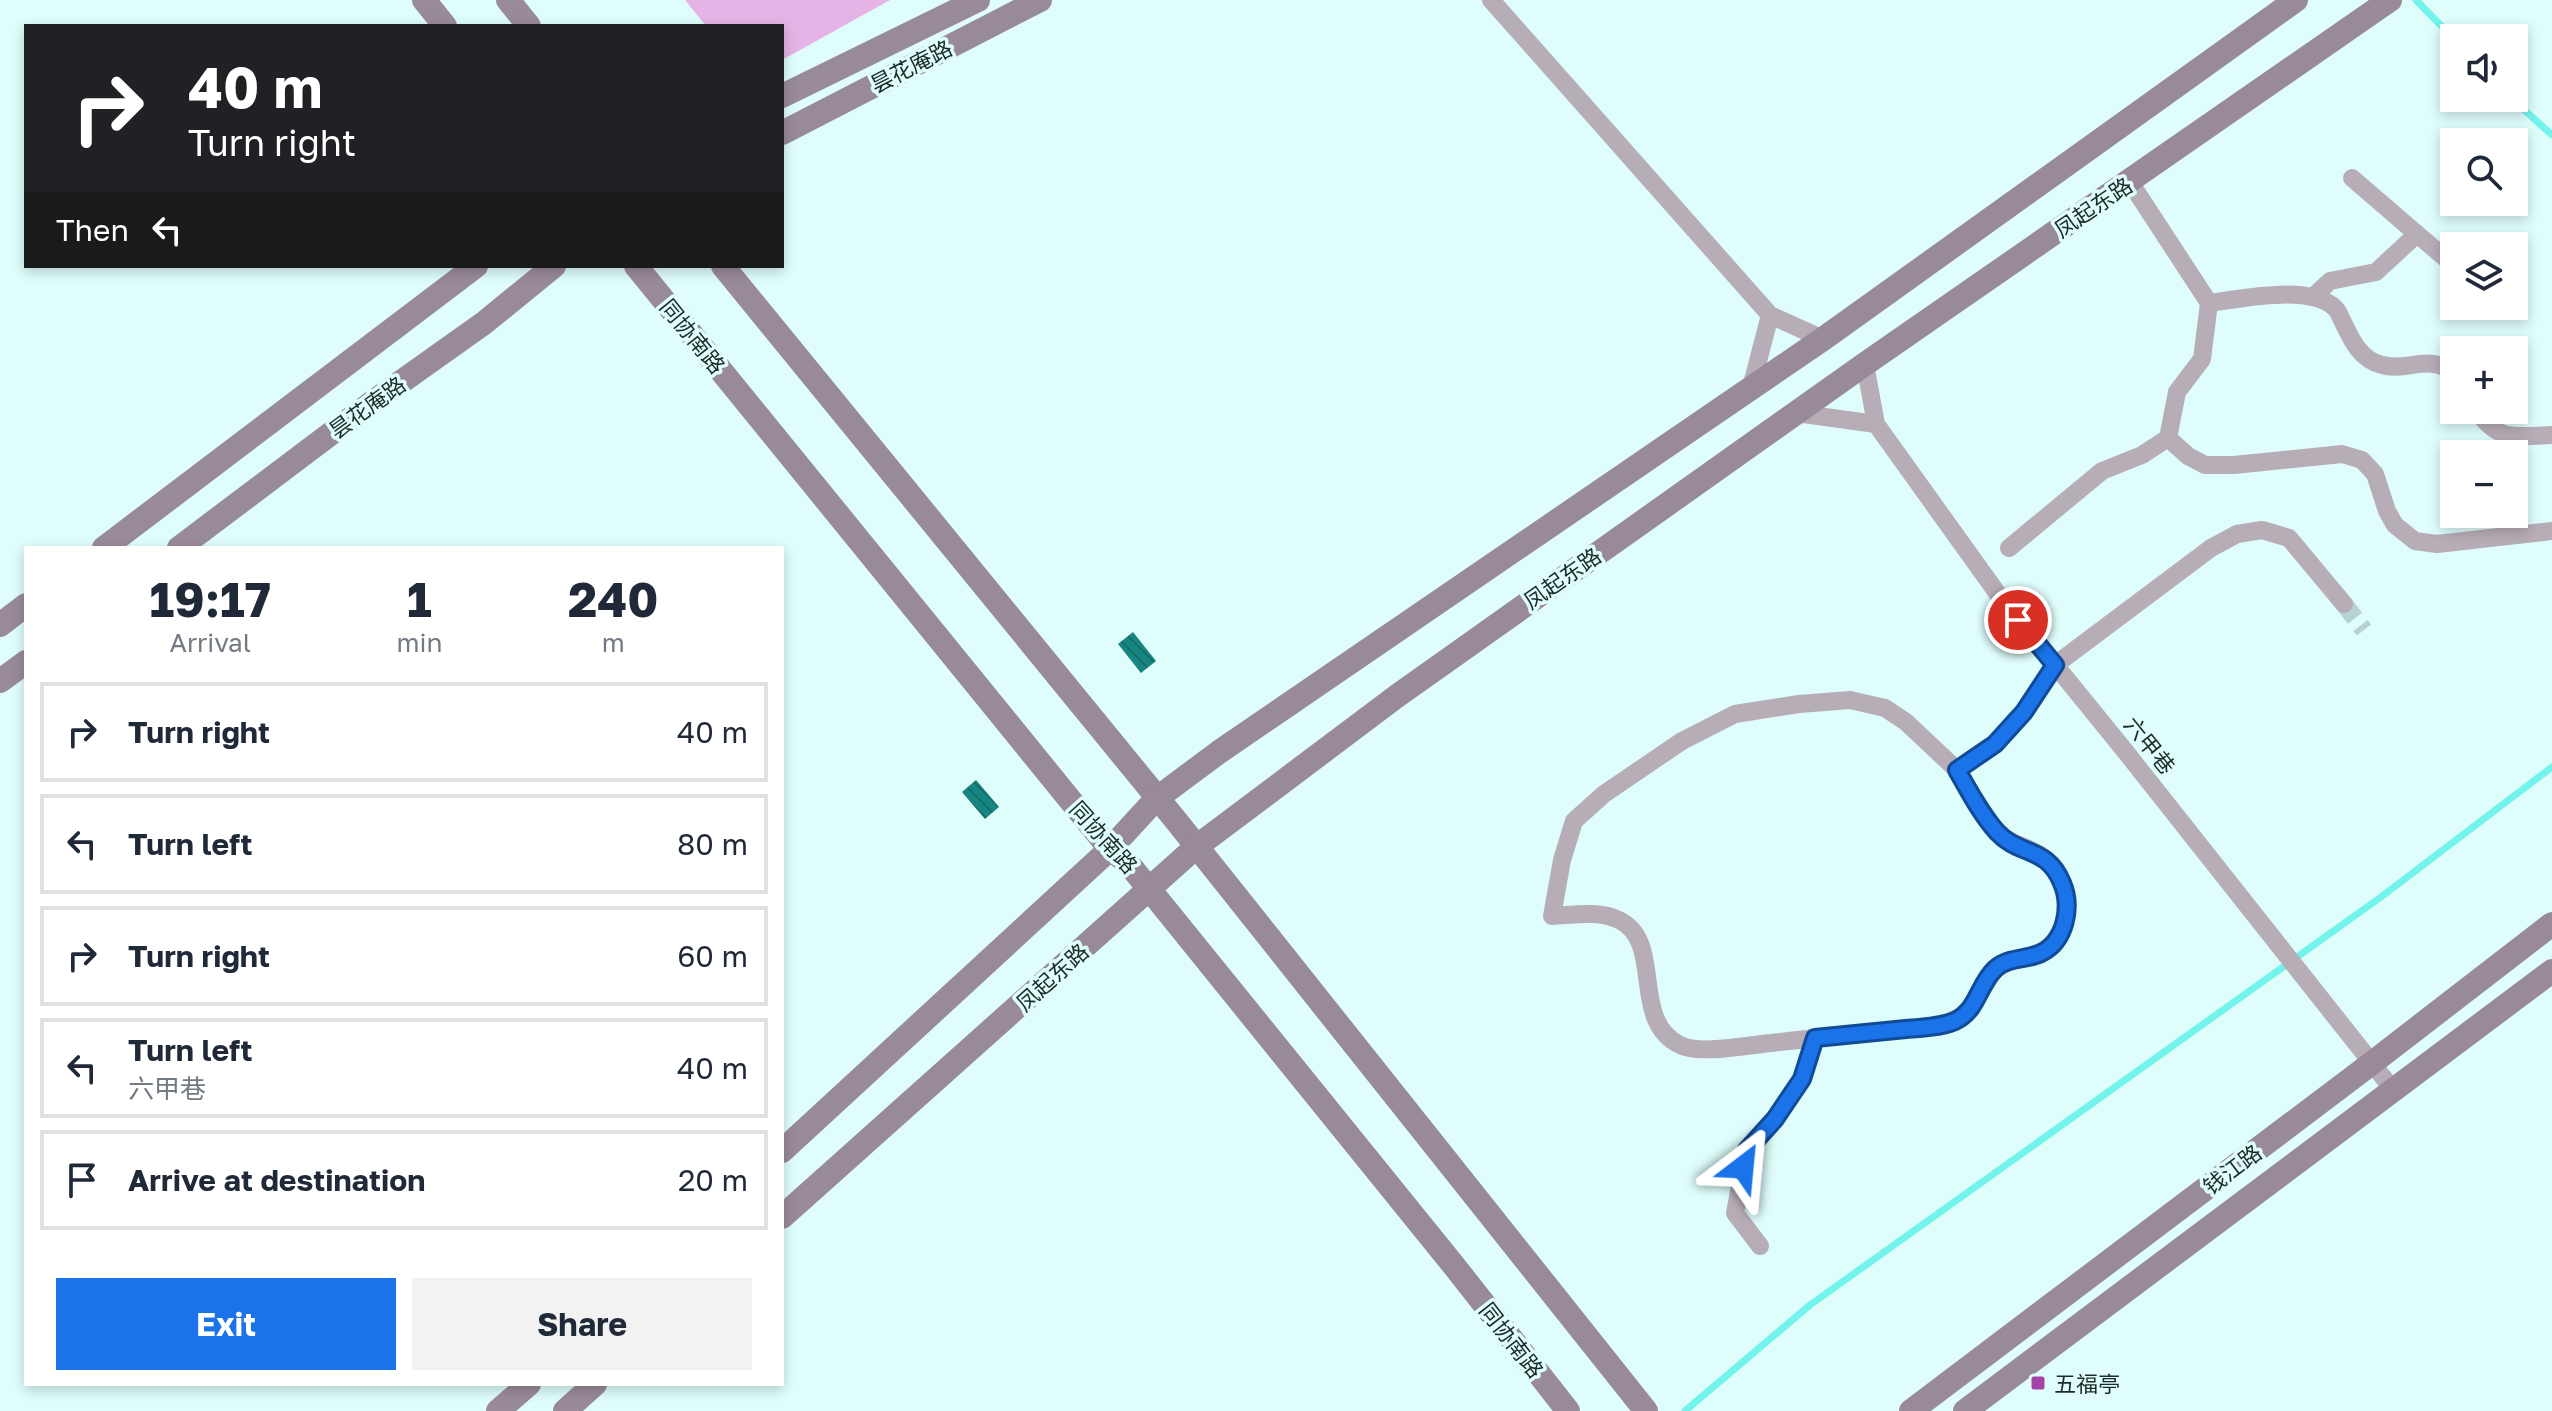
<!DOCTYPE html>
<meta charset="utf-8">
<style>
body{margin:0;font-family:"Golos Text","Noto Sans SC",sans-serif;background:#f2f2f3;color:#1f2937;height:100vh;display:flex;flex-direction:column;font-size:30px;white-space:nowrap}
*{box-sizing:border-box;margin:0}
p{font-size:26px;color:#747a83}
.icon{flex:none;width:44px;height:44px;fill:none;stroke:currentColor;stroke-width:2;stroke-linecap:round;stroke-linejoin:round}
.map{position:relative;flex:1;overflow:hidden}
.drawer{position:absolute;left:24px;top:546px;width:760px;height:840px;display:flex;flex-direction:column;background:#fff;border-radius:0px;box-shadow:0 4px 12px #0003}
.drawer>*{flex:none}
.hud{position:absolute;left:24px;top:24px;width:760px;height:244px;border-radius:0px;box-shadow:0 4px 12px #0003;background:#202124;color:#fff;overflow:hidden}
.tools{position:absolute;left:2440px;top:24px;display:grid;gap:16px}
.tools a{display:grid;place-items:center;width:88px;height:88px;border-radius:0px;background:#fff;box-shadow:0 4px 12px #0003;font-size:40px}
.pin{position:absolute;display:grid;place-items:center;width:68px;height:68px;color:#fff;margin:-34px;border:4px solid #fff;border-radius:50%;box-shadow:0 2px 8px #0007}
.me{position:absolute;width:88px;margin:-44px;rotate:29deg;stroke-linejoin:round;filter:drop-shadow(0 0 6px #0008)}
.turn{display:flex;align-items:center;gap:28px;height:168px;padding:0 32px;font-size:36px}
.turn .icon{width:104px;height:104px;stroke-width:2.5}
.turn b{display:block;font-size:56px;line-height:68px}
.then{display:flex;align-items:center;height:76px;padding:0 32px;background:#0003;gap:16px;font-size:30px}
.eta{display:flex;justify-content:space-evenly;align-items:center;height:136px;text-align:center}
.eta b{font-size:48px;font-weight:700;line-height:56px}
.button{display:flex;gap:16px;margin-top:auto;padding:16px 32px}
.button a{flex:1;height:92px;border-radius:0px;background:#1a73e8;color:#fff;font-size:32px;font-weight:700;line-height:92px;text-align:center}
.button a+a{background:#f2f2f3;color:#1f2937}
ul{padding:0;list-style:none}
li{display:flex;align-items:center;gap:24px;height:100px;margin:0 16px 12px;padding:0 16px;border:4px solid #e0e1e3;border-radius:0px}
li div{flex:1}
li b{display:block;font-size:30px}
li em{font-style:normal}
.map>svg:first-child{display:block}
.green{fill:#e5b3e5}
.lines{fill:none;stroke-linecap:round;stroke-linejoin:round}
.stream{stroke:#72f3eb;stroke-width:7}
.building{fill:url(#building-back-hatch)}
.street-tunnel{stroke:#b7d3d1;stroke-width:18;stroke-dasharray:18 9;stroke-linecap:butt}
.street{stroke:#b7adb7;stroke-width:18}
.secondary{stroke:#998a98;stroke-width:24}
.route-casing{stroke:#114b97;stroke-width:20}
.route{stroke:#1a73e8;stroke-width:14}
.poi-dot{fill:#a542a8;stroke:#defdfb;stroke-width:3}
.labels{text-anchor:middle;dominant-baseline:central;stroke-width:7;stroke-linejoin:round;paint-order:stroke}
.street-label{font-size:22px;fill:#1c2b29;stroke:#defdfb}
.poi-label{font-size:22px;fill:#1c2b29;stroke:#defdfb;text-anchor:start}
</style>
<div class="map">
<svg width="2552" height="1411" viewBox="0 0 2552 1411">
<defs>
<pattern id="building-back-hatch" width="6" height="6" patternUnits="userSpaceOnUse" patternTransform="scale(2)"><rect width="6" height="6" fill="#178681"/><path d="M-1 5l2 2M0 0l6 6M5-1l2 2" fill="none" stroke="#146e6a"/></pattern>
</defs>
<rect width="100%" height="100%" fill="#defdfb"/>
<path class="green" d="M685,0H890L782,60V26H706Z"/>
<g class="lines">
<g class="stream">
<path d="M2416,0L2454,39"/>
<path d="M2511,98L2552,135"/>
<path d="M1685,1411L1810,1305L2381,897L2552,767"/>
</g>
</g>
<g class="building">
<path d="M1133,632L1156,661L1141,673L1118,644Z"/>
<path d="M976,780L999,807L985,819L962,792Z"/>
</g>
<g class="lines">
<path class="street-tunnel" d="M2344,604L2364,630"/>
<g class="street">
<path d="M1491,0L1770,315L1823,339"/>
<path d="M2417,234L2451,263"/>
<path d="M2314,296L2330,281L2376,272L2417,234L2352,178"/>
<path d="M2209,303C2241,299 2312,283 2336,309C2339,312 2340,317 2342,320C2351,339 2360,360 2382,365C2408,372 2428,353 2454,373"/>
<path d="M1865,364L1876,424L2000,597L2125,751L2394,1091"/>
<path d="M1751,388L1770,315"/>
<path d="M2476,410C2500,443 2514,436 2552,435"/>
<path d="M1796,413L1876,424"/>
<path d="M2168,438L2188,456L2205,465H2234L2342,454L2362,460L2375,474L2387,511L2395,525L2415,541L2437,544L2552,531"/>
<path d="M2009,548L2102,471L2142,455L2168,438L2177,392L2202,359L2209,303L2130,182"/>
<path d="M1957,770C1969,791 1981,814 1997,832C2009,844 2027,846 2040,855C2071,876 2076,926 2045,950C2033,959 2013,958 1999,966C1994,970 1991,975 1988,980C1967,1014 1969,1018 1929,1027C1876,1032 1823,1037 1771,1043C1748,1045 1699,1055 1680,1045C1629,1020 1665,942 1619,920C1599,910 1573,915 1552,916L1562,860L1574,821L1604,794L1682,741L1735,714L1799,704L1850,700L1885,708L1906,722L1957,770L1995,744L2024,712L2055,665L2211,548L2237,534L2262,530L2289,538L2344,604"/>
<path d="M1760,1246L1735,1213L1747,1150L1775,1119L1802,1079L1815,1038"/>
</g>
<g class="secondary">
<path d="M424,0L445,26"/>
<path d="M508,0L529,26"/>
<path d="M782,96L978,0"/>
<path d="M782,133L1040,0"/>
<path d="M636,266L1110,849L1127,862L1150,890L1455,1267L1568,1411"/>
<path d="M723,266L1178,823L1646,1411"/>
<path d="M104,548L476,266"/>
<path d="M179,548L370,404L484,323L554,266"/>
<path d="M0,625L26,605"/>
<path d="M0,681L26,662"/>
<path d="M782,1151L1110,849L1156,799L1219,752L1823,339L2296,0"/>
<path d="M782,1217L1196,847L1397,696L1865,364L2390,0"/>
<path d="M498,1411L529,1384"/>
<path d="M565,1411L595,1384"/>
<path d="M1911,1411L2372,1063L2552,924"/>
<path d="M1965,1411L2552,971"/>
</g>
</g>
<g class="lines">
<g class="route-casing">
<path id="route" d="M1743,1167L1747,1150L1775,1119L1802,1079L1815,1038C1845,1035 1876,1032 1906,1029C1921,1028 1941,1027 1955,1021C1978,1010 1978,985 1995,969C2007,957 2027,960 2041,953C2066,941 2072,906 2062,883C2047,846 2019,856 1997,832C1981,814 1969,791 1957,770L1995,744L2024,712L2055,665L2018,620"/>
</g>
<use href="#route" class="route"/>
</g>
<rect class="poi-dot" x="2030" y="1375" width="16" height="16" rx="4"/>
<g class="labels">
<g class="street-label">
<text transform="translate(911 66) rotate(-27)">昙花庵路</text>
<text transform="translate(2093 207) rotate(-34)">凤起东路</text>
<text transform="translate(693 336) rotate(51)">同协南路</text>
<text transform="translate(367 407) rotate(-36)">昙花庵路</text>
<text transform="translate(1562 578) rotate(-35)">凤起东路</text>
<text transform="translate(2150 745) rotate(51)">六甲巷</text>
<text transform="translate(1104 837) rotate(48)">同协南路</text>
<text transform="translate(1052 977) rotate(-42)">凤起东路</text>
<text transform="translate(2232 1169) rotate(-37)">钱江路</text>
<text transform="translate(1512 1340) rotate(52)">同协南路</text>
</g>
<g class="poi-label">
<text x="2054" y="1383">五福亭</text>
</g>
</g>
</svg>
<div class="tools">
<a><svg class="icon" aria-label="sound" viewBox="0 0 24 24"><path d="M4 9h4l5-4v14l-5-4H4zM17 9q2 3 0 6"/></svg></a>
<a><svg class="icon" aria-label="search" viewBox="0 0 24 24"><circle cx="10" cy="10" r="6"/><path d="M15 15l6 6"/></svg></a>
<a><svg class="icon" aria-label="layers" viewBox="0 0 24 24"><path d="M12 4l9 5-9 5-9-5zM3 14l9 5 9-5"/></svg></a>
<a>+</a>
<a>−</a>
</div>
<div class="pin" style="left:2018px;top:620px;background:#d93025"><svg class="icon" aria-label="arrive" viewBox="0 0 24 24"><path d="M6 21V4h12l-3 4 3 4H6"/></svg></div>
<svg class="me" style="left:1743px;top:1167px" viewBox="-20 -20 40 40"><path d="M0-17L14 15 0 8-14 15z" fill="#1a73e8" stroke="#fff" stroke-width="4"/></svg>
<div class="hud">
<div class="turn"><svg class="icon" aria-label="right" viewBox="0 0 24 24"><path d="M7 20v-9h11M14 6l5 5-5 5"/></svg><div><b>40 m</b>Turn right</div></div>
<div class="then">Then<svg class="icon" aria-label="left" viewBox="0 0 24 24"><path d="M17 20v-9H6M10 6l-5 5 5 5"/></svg></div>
</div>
<section class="drawer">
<div class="eta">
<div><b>19:17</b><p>Arrival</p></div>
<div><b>1</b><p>min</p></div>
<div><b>240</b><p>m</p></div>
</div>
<ul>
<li><svg class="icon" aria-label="right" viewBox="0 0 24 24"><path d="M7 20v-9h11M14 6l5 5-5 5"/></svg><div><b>Turn right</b></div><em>40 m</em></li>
<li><svg class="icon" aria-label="left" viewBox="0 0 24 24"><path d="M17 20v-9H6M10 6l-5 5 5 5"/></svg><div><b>Turn left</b></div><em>80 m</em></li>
<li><svg class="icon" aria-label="right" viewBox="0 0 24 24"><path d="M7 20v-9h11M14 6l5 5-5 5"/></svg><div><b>Turn right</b></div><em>60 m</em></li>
<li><svg class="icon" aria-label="left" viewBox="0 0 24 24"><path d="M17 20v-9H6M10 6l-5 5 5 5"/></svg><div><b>Turn left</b><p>六甲巷</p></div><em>40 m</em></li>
<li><svg class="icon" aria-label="arrive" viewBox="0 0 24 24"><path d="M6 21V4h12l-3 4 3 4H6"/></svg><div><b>Arrive at destination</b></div><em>20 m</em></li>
</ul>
<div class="button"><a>Exit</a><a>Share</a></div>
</section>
</div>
